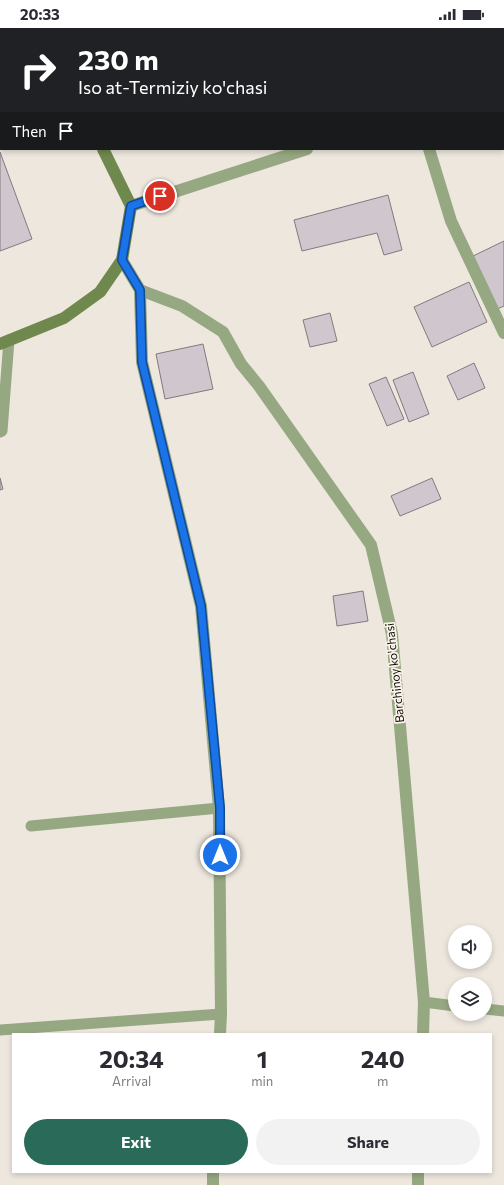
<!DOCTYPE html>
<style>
body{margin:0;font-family:Commissioner,sans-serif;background:#f2f2f3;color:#2b2b33;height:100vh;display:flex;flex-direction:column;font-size:15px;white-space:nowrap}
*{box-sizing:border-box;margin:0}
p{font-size:13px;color:#7c7c81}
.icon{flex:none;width:22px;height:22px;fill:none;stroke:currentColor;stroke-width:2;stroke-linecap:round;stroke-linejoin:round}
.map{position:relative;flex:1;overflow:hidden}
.side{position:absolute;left:12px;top:1005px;width:480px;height:140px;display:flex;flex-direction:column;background:#fff;border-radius:0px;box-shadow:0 2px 6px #0003}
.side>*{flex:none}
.hud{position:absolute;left:0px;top:0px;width:504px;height:122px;box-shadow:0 2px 6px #0003;background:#202124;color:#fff;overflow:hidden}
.fabs{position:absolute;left:448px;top:897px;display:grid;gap:8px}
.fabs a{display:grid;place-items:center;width:44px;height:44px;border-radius:50%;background:#fff;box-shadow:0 2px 6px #0003;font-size:20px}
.pin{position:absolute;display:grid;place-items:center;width:34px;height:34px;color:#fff;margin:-17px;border:2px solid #fff;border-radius:50%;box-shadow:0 1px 4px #0007}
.me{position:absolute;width:44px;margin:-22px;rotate:0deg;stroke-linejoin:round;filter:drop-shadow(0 0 3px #0008)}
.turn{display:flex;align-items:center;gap:14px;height:84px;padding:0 12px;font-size:18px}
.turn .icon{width:52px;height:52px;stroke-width:2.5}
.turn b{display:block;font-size:28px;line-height:34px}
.then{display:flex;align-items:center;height:38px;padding:0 12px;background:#0003;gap:8px;font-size:15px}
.eta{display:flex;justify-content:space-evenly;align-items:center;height:68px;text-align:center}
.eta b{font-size:24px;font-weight:700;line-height:28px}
.action{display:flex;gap:8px;margin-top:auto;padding:8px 12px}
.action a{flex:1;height:46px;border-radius:24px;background:#296a58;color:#fff;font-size:16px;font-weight:700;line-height:46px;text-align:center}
.action a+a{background:#f2f2f3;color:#2b2b33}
.status{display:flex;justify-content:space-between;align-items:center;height:28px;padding:0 20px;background:#fff;direction:ltr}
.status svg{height:11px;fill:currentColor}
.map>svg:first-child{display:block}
.built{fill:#e6dacb}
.building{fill:#d0c6cd;stroke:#827a80}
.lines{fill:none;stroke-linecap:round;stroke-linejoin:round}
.service{stroke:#96a881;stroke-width:11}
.minor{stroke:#96a881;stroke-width:12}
.tertiary{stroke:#96a881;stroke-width:12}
.secondary{stroke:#6f884e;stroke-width:12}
.route-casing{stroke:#114b97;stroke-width:10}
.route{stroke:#1a73e8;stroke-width:7}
.labels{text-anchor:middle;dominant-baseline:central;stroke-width:3.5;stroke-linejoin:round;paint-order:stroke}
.street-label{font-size:12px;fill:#110f0c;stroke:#fbf4eb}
</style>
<div class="status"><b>20:33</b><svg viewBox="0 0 49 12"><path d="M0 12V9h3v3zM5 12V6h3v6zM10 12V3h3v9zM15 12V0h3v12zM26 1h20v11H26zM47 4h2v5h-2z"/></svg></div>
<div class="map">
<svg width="504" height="1157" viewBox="0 0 504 1157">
<rect width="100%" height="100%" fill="#ede7de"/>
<path class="built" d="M375,0H504V15L503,18V1H378Z"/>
<g class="building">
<path d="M433,0H486L485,1H436Z"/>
<path d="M0,124L32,211L0,223Z"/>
<path d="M388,167L402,222L384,227L377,205L302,223L294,192Z"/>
<path d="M504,213V278L497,281L471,229Z"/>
<path d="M469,254L487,294L432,319L414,279Z"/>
<path d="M330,285L337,313L310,319L303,292Z"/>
<path d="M203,316L213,361L165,371L156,326Z"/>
<path d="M474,335L485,360L458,372L447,348Z"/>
<path d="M413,344L429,386L409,394L393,352Z"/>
<path d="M386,349L404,391L387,398L369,356Z"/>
<path d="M0,450L3,461L0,462Z"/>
<path d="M432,450L441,471L400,488L391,468Z"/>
<path d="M363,563L368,593L337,598L333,568Z"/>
</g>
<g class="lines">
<g class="service">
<path d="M0,404L2,403L9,312"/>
<path d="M31,798L219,780"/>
<path d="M424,974L455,978"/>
<path d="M485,981L504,983"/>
<path d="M0,1002L221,986"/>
</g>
<g class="minor">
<path d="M429,121L451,193L504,305"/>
<path d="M122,232L140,262L142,334L201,578L219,780L221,986L220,1006"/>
<path d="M140,262L182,278L223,304L241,336L259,358L371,517L392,606L424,974L423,1006"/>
<path d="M213,1157V1144"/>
<path d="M418,1157V1144"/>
</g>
<g class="tertiary">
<path d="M503,53H504"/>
<path d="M131,178L307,121"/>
</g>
<g class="secondary">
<path d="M26,0L28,1"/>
<path d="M40,0L41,1"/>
<path d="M62,1L63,0"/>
<path d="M0,316L64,290L100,264L122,232L131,178L103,121"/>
</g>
</g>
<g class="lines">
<g class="route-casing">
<path id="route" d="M160,168L131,178L122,232L140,262L142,334L201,578L220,780V827"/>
</g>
<use href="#route" class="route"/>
</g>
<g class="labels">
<g class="street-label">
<text transform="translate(394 645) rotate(-96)">Barchinoy ko'chasi</text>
</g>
</g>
</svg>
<div class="fabs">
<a><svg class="icon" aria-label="sound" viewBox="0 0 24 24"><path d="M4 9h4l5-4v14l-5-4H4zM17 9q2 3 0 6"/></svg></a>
<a><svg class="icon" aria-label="layers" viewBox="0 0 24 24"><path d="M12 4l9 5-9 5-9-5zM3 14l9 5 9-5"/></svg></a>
</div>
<div class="pin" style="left:160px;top:168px;background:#d93025"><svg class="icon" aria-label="arrive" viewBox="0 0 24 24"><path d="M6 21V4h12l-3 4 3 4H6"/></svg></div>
<svg class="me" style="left:220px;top:827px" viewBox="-20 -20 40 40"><circle r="17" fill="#1a73e8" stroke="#fff" stroke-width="3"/><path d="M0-11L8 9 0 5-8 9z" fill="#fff"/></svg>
<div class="hud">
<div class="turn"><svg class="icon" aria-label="right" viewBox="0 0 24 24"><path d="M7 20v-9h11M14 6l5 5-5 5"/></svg><div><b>230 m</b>Iso at-Termiziy ko'chasi</div></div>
<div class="then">Then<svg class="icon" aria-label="arrive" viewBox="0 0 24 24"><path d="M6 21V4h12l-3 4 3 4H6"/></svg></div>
</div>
<section class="side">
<div class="eta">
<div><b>20:34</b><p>Arrival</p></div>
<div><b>1</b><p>min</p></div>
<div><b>240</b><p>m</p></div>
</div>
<div class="action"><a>Exit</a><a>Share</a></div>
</section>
</div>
